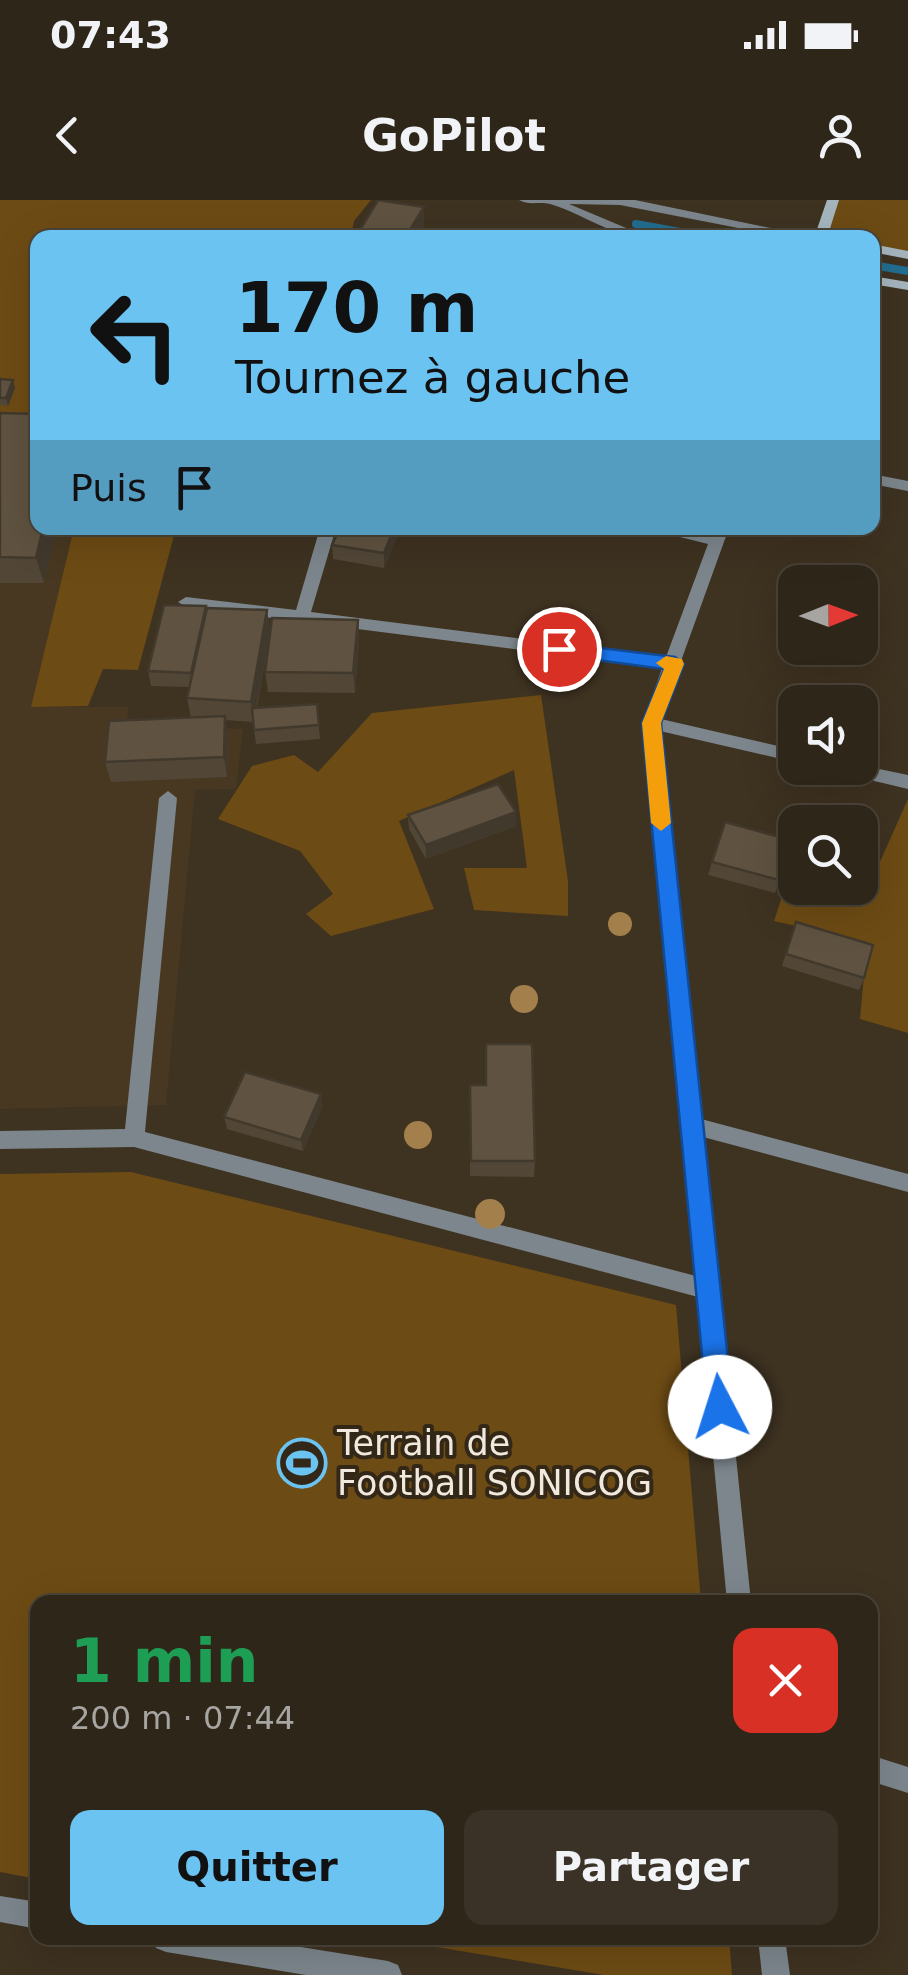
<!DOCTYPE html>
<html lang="fr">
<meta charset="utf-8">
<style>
body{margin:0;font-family:"DejaVu Sans",sans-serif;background:#3a3226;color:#f1f3f6;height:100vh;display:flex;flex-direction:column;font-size:38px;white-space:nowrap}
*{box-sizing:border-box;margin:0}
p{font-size:32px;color:#a7a5a2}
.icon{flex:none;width:55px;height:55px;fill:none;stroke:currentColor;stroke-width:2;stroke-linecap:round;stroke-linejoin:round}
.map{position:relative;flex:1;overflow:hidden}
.side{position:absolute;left:30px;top:1395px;width:848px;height:350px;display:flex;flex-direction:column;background:#2e2619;border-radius:20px;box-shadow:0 10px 40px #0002,0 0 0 2px #494338}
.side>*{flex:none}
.banner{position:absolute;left:30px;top:30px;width:850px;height:305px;border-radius:20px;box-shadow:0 10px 40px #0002,0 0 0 2px #494338;background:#6bc3f2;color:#111;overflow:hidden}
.needle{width:65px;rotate:89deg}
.fabs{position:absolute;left:778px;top:365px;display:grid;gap:20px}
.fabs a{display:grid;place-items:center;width:100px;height:100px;border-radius:20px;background:#2e2619;box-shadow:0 10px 40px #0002,0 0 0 2px #494338;font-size:50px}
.pin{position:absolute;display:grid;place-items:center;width:85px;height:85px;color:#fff;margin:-42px;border:5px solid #fff;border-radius:50%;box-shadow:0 2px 10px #0007}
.me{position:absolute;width:110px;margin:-55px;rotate:355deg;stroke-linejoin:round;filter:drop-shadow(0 0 8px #0008)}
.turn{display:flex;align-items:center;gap:35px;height:210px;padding:0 40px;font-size:45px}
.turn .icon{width:130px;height:130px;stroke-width:2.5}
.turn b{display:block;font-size:70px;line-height:85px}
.then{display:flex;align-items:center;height:95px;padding:0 40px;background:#0003;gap:20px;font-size:38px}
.round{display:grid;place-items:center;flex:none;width:105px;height:105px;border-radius:20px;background:#3a3226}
.summary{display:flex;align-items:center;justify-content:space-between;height:170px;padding:0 40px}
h1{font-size:60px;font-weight:700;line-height:75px;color:#1e9e55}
.primary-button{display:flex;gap:20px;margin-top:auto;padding:20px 40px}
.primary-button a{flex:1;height:115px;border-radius:20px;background:#6bc3f2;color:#111;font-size:40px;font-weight:700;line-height:115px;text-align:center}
.primary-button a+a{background:#3a3226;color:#f1f3f6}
.status{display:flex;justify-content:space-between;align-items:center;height:70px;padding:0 50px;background:#2e2619;direction:ltr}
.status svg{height:28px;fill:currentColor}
header{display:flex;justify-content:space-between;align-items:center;height:130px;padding:0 40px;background:#2e2619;font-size:45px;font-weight:700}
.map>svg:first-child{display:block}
.built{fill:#483821}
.green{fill:#6d4b14}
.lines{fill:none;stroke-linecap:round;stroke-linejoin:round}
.stream{stroke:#226d90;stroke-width:8}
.minor{fill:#7c868c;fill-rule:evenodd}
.secondary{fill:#a5b5be;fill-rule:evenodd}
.tree{fill:#a37f4c}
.wall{fill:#524737}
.shaded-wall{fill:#42392d}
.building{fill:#5f5240;stroke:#42392d;stroke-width:2.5}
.route{fill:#1a73e8;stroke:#114b97;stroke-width:2.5}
.slow{fill:#f59e0b}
.labels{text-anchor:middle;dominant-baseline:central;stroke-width:8;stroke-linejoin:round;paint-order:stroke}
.poi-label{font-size:35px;fill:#f1e9de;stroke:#332817;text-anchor:start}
</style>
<div class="status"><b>07:43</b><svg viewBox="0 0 49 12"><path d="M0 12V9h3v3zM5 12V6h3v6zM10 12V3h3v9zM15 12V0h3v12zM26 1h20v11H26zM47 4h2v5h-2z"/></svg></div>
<header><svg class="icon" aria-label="back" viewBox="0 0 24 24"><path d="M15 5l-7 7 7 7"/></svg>GoPilot<svg class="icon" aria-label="person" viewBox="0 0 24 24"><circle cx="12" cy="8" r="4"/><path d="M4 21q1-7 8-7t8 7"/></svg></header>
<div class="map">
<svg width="908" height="1775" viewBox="0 0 908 1775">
<rect width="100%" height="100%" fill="#3e3221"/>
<path class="built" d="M0,224L38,328H74L32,507H128L127,524L243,529L236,589L195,590L166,905L0,909Z"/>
<g class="green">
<path d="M0,0H371L354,21L351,37L38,38L37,218L0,224Z"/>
<path d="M833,0H908V55L873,48L872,38H820Z"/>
<path d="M74,328H176L138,470L103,469L88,506L31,507Z"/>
<path d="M541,495L568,681V716L474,710L464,668H527L514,570L399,621L434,709L331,736L306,714L333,694L300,651L218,619L252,566L294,555L318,572L372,513Z"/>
<path d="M908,599V833L860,819L867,742L774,721L795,657V688H860V660L879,664Z"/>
<path d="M131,972L676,1105L701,1402H38L37,1679L0,1672V974Z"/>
<path d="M383,1738H729L732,1775H604Z"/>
</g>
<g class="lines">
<g class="stream">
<path d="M636,24L713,38"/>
<path d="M872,65L908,71"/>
</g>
<g class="minor">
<path d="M519,0H635L819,38H790L620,5L569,4L650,38C613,38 584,14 550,4C539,1 529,6 519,0Z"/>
<path d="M872,274L908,281V291L872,284Z"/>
<path d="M320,328H336L311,412L666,457L708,344L660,332L657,328H683L711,334L714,328H729L681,461L683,464L661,519L795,550V562L660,531L701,919L908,974V992L703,937L751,1402H727L698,1097L134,947L0,949V931L125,929L159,598L168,591L177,598L145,932L696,1076L643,523L662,468L186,407L178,402L186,397L296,410Z"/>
<path d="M860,565L908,575V589L845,574L836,568H860Z"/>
<path d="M870,1555L908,1567V1593L870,1581Z"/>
<path d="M0,1696L38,1702V1729L0,1722Z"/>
<path d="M152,1738H245L388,1761L398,1765L402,1775H306L166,1752L156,1748Z"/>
<path d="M758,1738H785L790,1775H762Z"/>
</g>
<g class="secondary">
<path d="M827,0H839L827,38H814Z"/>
<path d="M872,44L908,51V59L872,52Z"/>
<path d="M872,76L908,82V90L872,84Z"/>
</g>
</g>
<g class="tree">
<circle cx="620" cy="724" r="12"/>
<circle cx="524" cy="799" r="14"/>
<circle cx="418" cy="935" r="14"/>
<circle cx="490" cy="1014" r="15"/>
</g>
<g class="wall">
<path d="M0,179L15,188L8,206L0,205Z"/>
<path d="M0,213L38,328H57L44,383H0Z"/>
<path d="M272,328H310L307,333Z"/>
<path d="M340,328H398V334L384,368L333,359L332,345Z"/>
<path d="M267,410L270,431L257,508L317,504L320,539L256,544L253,522L225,520L228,536L227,577L111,582L105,562L191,518L187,498L189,487L151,486L148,471L206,411Z"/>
<path d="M358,420L359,440L355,493L268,492L265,472Z"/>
<path d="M516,612V626L426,659L409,629L408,615Z"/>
<path d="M791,640L775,693L708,675L712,662Z"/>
<path d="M796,722L864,778L859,790L782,766Z"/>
<path d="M486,844L535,961L534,977L470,976V885H486Z"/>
<path d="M323,905L303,951L227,929L224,917Z"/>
</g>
<g class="shaded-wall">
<path d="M424,7V28L418,38H405Z"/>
<path d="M13,180L15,188L8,206L6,198Z"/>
<path d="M43,328H57L44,383L36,358Z"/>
<path d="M394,328H398V334L384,368V353Z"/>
<path d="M267,410L270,431L254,522L251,502Z"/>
<path d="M358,420L359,440L355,493L353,473Z"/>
<path d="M225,516L228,536L227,577L224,557Z"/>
<path d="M516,612V626L426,659V645Z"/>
<path d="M321,894L323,905L303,951L301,940Z"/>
</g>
<g class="building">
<path d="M378,0L424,7L405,38H355Z"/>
<path d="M477,32L511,38H473Z"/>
<path d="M0,179L13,180L6,198H0Z"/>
<path d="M0,213L38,214V328H43L36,358L0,357Z"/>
<path d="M340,328H394L384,353L332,345Z"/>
<path d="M164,405L206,406L191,473L148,471Z"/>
<path d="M207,408L267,410L251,502L187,498Z"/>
<path d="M272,418L358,420L353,473L265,472Z"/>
<path d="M317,504L319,525L254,530L252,508Z"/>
<path d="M225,516L224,557L105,562L109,521Z"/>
<path d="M498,584L516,612L426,645L408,615Z"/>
<path d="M725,622L791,640L779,680L712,662Z"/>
<path d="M796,722L873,745L864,778L786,754Z"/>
<path d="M486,844H532L535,961H471L470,885H486Z"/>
<path d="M245,872L321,894L301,940L224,917Z"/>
</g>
<path class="route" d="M559,443L675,457L684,464L661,523L733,1207L729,1216L720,1220L711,1216L707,1207L642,523L664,469L552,454L550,449Z"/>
<path class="slow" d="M666,456L682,459L684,464L661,523L671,623L661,631L651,623L642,523L664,469L656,463Z"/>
<defs>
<g id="stadium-ring" transform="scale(2.5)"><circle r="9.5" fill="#332817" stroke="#6bc3f2" stroke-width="1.5"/><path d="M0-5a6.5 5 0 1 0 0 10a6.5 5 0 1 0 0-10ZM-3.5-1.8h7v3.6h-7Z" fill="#6bc3f2"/></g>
</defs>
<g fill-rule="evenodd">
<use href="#stadium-ring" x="302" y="1263"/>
</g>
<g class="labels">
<g class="poi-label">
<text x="337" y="1243">Terrain de<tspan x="337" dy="40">Football SONICOG</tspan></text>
</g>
</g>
</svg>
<div class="fabs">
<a><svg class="needle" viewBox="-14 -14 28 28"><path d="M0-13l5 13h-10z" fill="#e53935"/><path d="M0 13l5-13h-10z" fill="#a7a5a2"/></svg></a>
<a><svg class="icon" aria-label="sound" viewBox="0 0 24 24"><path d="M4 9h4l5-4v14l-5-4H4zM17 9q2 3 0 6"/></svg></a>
<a><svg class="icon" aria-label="search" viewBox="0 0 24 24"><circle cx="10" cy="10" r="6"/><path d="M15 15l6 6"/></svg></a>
</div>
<div class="pin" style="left:559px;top:449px;background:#d93025"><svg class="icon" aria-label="arrive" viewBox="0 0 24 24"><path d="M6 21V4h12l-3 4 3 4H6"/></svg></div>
<svg class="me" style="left:720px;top:1207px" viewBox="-20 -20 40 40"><circle r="19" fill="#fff"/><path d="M0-13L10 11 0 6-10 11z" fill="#1a73e8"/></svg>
<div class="banner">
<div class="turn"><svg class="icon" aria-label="left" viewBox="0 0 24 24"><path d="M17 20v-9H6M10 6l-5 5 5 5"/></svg><div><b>170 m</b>Tournez à gauche</div></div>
<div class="then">Puis<svg class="icon" aria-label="arrive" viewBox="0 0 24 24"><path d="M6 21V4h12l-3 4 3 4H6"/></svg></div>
</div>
<section class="side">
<div class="summary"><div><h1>1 min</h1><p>200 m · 07:44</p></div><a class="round" style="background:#d93025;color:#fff"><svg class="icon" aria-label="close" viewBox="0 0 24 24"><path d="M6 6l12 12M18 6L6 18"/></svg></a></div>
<div class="primary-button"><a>Quitter</a><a>Partager</a></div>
</section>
</div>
